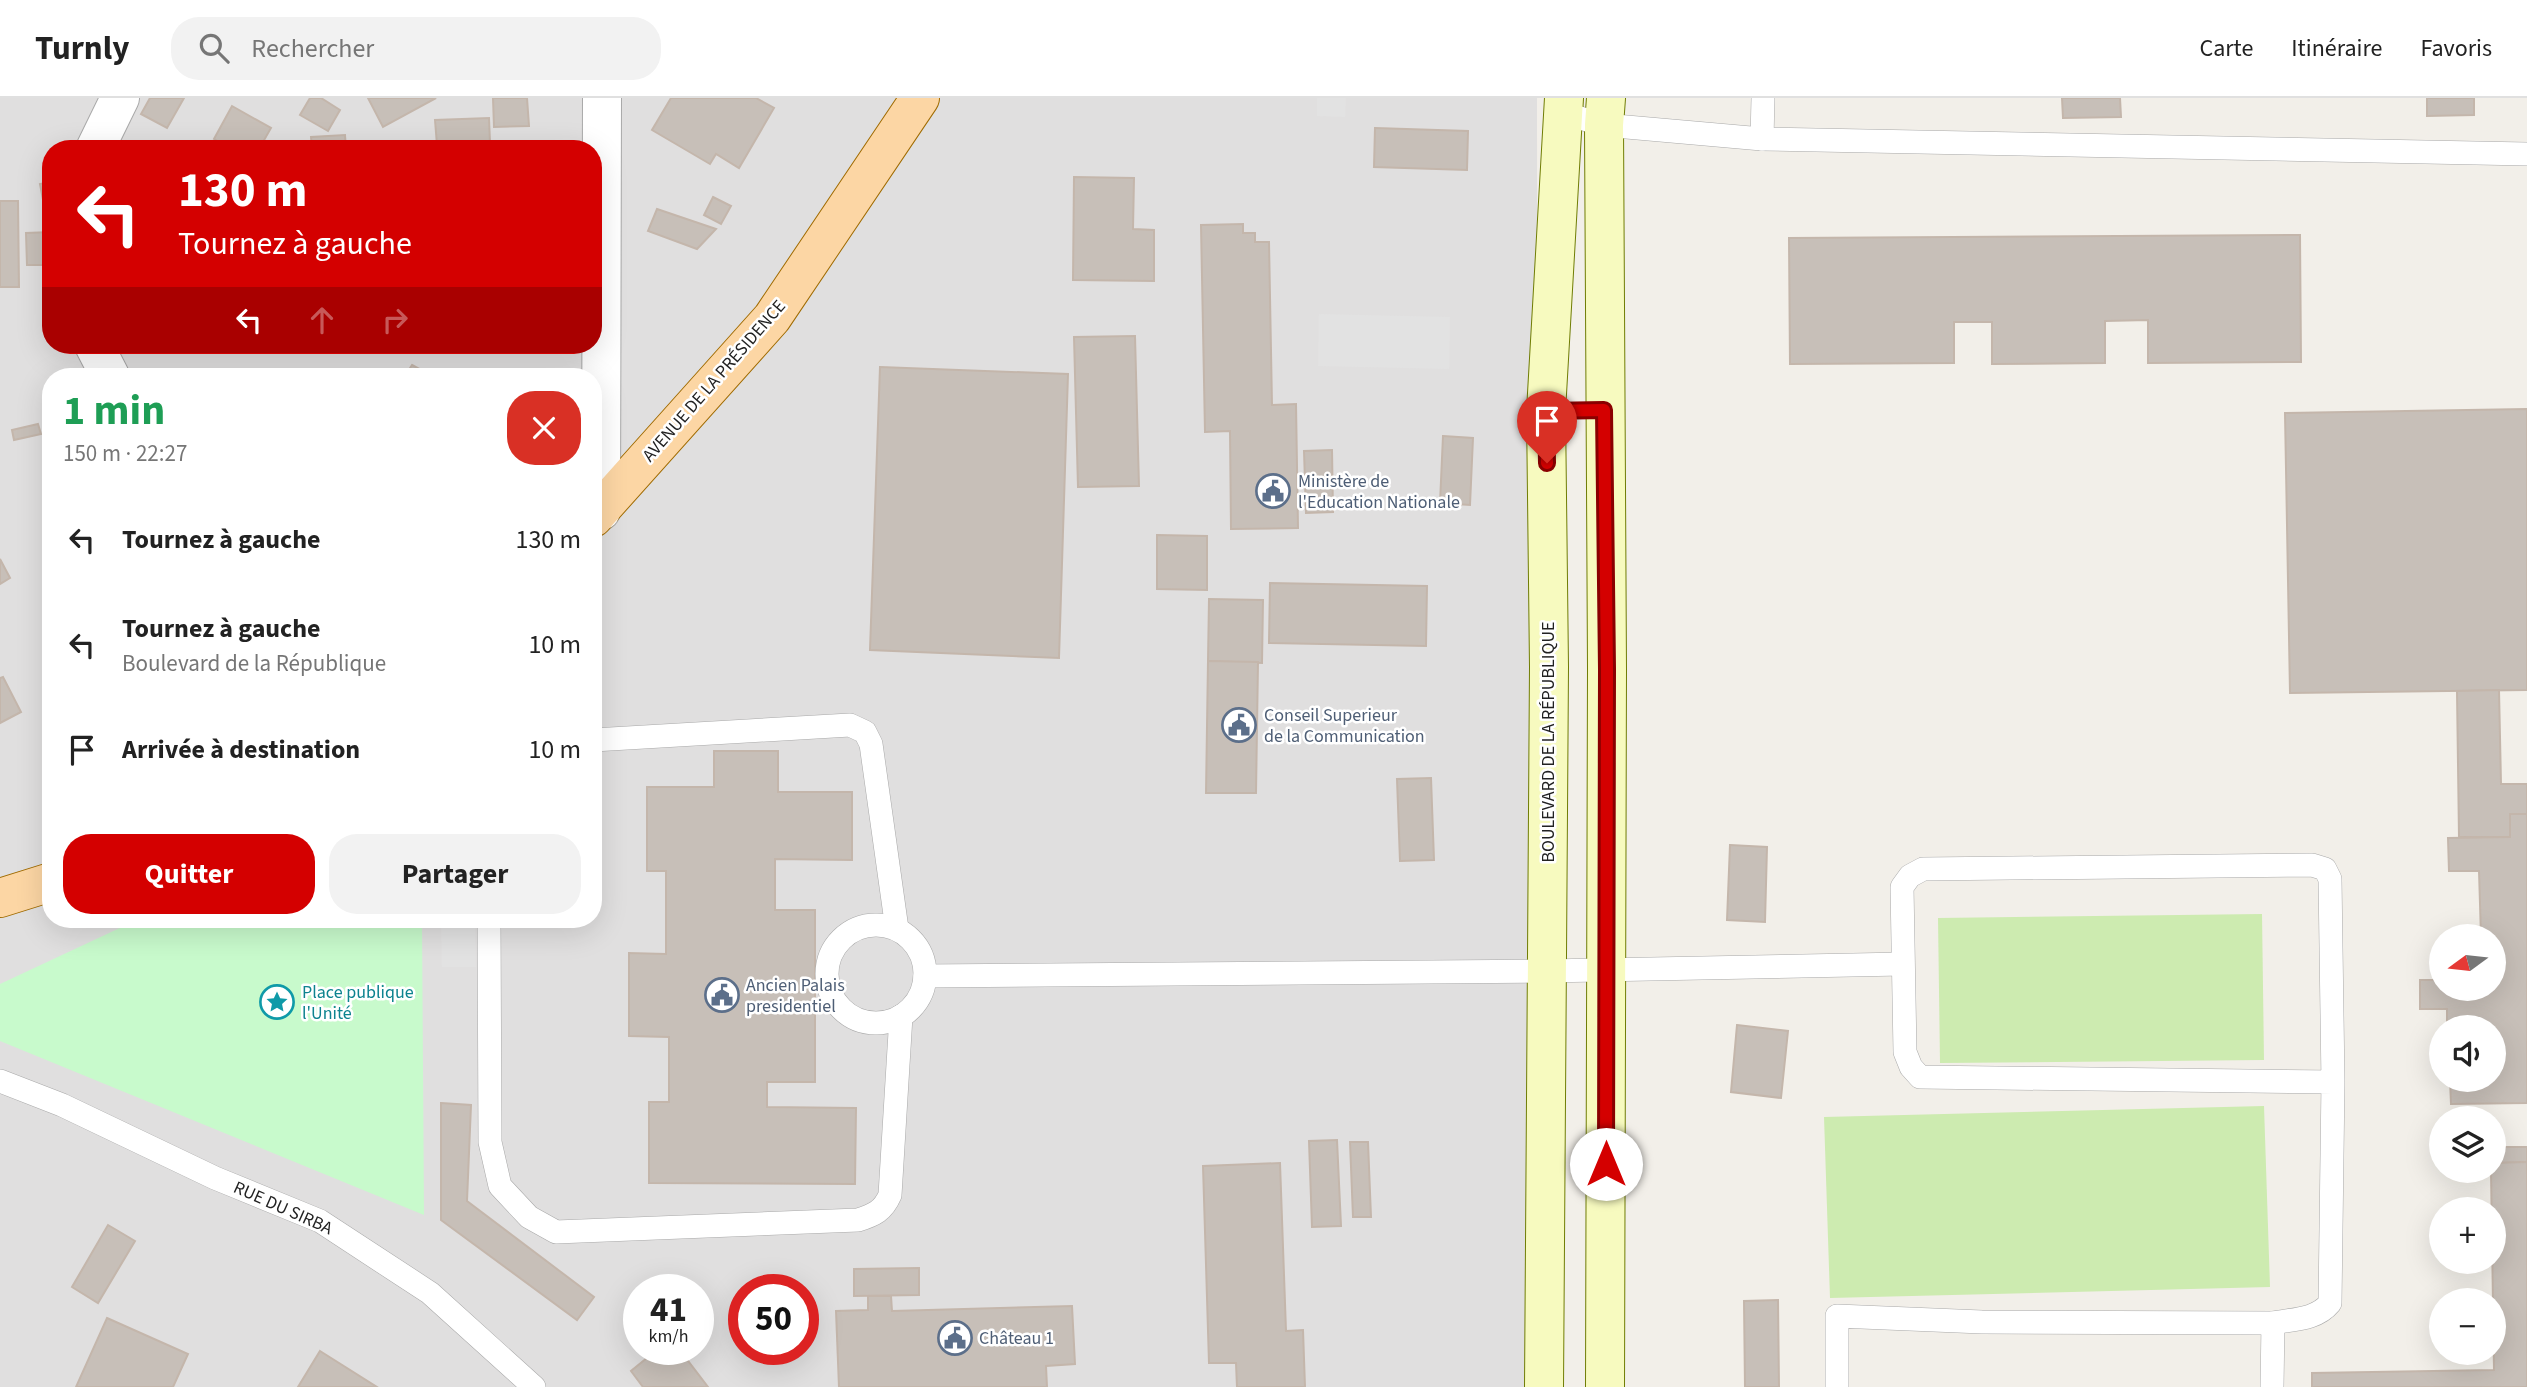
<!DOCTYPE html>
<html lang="fr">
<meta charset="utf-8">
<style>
body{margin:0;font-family:"Source Sans 3",sans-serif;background:#f2f2f2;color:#222;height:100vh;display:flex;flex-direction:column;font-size:26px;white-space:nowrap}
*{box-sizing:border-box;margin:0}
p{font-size:23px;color:#767676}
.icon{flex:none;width:38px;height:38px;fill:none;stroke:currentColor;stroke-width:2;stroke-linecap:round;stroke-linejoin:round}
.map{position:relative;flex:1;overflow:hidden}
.panel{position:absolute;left:42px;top:270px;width:560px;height:560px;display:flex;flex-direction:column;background:#fff;border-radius:28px;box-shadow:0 7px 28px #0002}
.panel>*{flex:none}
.hud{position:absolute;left:42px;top:42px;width:560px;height:214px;border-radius:28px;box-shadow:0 7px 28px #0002;background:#d40000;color:#fff;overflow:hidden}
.needle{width:46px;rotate:255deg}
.fabs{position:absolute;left:2429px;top:826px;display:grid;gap:14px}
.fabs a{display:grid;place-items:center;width:77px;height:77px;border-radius:50%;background:#fff;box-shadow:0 7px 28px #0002;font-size:35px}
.speed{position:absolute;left:623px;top:1176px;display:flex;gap:14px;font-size:35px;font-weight:700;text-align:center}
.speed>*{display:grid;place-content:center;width:91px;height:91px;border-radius:50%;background:#fff;box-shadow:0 7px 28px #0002;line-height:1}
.speed small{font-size:18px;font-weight:400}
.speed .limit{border:10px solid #d22;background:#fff;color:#111}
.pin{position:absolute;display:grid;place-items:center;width:60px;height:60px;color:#fff;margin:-72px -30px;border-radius:50% 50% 50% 0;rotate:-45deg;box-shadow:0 0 7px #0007}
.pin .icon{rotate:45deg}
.me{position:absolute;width:77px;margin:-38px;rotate:0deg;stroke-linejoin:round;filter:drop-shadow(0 0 5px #0008)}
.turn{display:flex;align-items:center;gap:24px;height:147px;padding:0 21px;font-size:32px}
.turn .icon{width:91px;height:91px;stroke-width:2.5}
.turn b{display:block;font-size:49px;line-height:60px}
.lanes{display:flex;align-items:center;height:66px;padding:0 21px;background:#0003;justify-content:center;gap:35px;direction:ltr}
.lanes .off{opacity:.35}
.round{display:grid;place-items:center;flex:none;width:74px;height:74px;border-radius:28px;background:#f2f2f2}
.overview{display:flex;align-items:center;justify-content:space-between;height:119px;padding:0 21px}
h1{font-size:42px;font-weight:700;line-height:52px;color:#1e9e55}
.cta{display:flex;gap:14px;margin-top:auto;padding:14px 21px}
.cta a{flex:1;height:80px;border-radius:28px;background:#d40000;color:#fff;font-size:28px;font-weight:700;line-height:80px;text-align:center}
.cta a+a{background:#f2f2f2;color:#222}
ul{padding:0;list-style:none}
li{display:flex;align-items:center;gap:21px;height:105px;padding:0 21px}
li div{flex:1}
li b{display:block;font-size:26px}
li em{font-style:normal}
header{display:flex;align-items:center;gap:42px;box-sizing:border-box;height:98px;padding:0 35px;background:#fff;border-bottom:2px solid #e0e0e0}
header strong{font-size:33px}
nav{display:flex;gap:38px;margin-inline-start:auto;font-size:24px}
.search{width:490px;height:63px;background:#f2f2f2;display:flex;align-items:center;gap:18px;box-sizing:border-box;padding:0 24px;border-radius:28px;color:#767676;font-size:26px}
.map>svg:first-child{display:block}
.residential{fill:#e0dfdf;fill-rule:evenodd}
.grass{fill:#cdebb0}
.park{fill:#c8facc}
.parking{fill:#e2e2e2}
.building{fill:#c7bfb8;stroke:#c4b6ab;stroke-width:2}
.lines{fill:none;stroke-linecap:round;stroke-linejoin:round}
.lane-casing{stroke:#a9a9a9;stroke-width:24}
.street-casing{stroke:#a9a9a9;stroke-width:40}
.secondary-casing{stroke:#707d05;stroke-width:40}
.primary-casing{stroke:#a06b00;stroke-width:40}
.lane{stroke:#fff;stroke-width:23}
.street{stroke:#fff;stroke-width:38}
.secondary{stroke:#f7fabf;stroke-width:38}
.primary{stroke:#fcd6a4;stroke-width:38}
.route-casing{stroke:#8a0000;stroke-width:18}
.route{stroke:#d40000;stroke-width:12}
.labels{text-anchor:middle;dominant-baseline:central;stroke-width:5;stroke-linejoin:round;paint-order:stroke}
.street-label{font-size:18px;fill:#222;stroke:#fff}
.service-label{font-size:18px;fill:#4e5e75;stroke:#fff;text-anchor:start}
.culture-label{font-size:18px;fill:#0d838f;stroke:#fff;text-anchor:start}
</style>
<header>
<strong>Turnly</strong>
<div class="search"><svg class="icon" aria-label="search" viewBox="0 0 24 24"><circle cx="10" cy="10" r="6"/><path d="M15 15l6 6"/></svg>Rechercher</div>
<nav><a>Carte</a><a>Itinéraire</a><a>Favoris</a></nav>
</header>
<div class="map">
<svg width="2527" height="1289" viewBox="0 0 2527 1289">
<rect width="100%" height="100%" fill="#f2efe9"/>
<path class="residential" d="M0,0H1537L1538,1289H0ZM51,51H593V247H51ZM51,278H593V821H51ZM639,1192H698V1251H639ZM744,1192H803V1251H744Z"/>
<g class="grass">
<path d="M2262,816L2264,962L1940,965L1938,820Z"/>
<path d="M2264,1008L2270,1189L1830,1200L1824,1019Z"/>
</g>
<path class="park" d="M139,821H422L424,1117L0,943V886Z"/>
<g class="parking">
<path d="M1317,0H1346L1345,19L1317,18Z"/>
<path d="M1319,216L1450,219L1449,271L1318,268Z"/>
<path d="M441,821H475L476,869H442Z"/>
</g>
<g class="building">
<path d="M150,0H184L167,30L141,16Z"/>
<path d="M310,0H321L340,12L328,33L300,17Z"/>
<path d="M368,0H436L383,29Z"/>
<path d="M493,0H527L529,28L494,29Z"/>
<path d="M671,0H756L774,10L739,70L716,56L710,66L652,32Z"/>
<path d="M2062,0H2120L2121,19L2063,20Z"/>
<path d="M2427,0H2474V17L2427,18Z"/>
<path d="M232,8L271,30L259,51H231L214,41Z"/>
<path d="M489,20L490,45L437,47L435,22Z"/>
<path d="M1375,30L1468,33L1467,72L1374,69Z"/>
<path d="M345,37L346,51H312L311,39Z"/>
<path d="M1074,79L1134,80L1133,131L1154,132V183L1073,182Z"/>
<path d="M51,84V106L44,107L40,86Z"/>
<path d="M713,99L731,108L721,126L704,117Z"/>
<path d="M0,103H18L19,189H0Z"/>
<path d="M657,111L716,131L697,151L648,133Z"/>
<path d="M1243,126V135H1255V144H1269L1272,307L1296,306L1298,430L1231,431L1230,333L1205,334L1201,127Z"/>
<path d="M51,134V167H27L26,135Z"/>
<path d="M2300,137L2301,264L2148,265V222L2105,223V265L1992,266V224H1954V265L1790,266L1789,140Z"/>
<path d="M1135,238L1139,388L1078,389L1074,239Z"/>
<path d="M412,267L432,278H405Z"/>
<path d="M880,269L1068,276L1059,560L870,552Z"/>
<path d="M2527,311V592L2290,595L2285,315Z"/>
<path d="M38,326L41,336L14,342L12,332Z"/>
<path d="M1443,338L1473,340L1470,407L1440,405Z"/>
<path d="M1332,352L1333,414L1306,415L1304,353Z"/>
<path d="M1157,437L1207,438V492L1157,491Z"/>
<path d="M0,461L10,480L0,486Z"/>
<path d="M1270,485L1427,488L1426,548L1269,545Z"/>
<path d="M1209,501L1263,502L1262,565L1208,563Z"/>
<path d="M1208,563L1258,564L1256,695H1206Z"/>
<path d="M3,579L21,614L0,625V580Z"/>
<path d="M2499,592L2501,686H2527V716H2510V739H2459L2457,593Z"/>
<path d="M714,653H778V694H852V762L775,761V812H815V984H767V1009L856,1010L855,1086L649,1085V1004H669V939L629,938V855L666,856V773H647V689H714Z"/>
<path d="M1431,680L1434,762L1400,763L1397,681Z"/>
<path d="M2510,716H2527V1005L2451,1006L2450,982H2494V929H2447V911H2420V882H2441V891H2494V838H2481L2479,773H2449L2448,740L2510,739Z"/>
<path d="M1730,747L1767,749L1765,824L1727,822Z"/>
<path d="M1737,927L1788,933L1781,1000L1731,994Z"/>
<path d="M441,1005L471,1007L467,1103L594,1199L577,1222L441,1122Z"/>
<path d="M1337,1042L1341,1128L1312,1129L1309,1043Z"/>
<path d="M1350,1044H1368L1371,1119H1353Z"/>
<path d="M2498,1049H2527V1064L2498,1065Z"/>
<path d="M2527,1064V1289H2312V1275L2494,1272L2491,1073H2494V1065Z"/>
<path d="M1280,1065L1286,1233L1303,1232L1305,1289H1237L1236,1265H1209L1203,1068Z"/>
<path d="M108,1127L135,1143L98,1205L72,1189Z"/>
<path d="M919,1170V1197L854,1198V1171Z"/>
<path d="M868,1198H891L892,1213L1072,1208L1075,1266L1046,1268L1047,1289H839L836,1213L868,1212Z"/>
<path d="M1778,1202L1779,1289H1745L1744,1203Z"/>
<path d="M107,1220L188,1256L173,1289H76Z"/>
<path d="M658,1251H679L708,1289H643L631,1273Z"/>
<path d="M320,1253L377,1289H298Z"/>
</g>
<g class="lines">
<g class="lane-casing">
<g id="lane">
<path d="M1563,15L1604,27L1762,41L2527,56"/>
<path d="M1762,41L1763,0"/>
<path d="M593,642L850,627L865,634L871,646L897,831"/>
<path d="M489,821L490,1044L500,1088L529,1119L556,1134L858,1122C874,1117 883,1113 890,1097L901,918"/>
<circle cx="876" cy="876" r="49"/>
<path d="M925,878L1547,873L1902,866"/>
<path d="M0,983L62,1007L215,1080L320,1123L430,1195L534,1289"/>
<path d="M1837,1289V1218L1982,1224L2273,1225C2293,1221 2316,1222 2330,1205L2333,984L2330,781L2325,771L2312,767L1923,771L1910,778L1902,789L1905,954L1911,969L1920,979L2333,984"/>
<path d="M2272,1289L2273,1225"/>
</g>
</g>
<g class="street-casing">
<g id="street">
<path d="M95,51L120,0"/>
<path d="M94,247L110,278"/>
<path d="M601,413L602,0"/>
</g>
</g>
<g class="secondary-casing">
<g id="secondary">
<path d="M1544,1289L1549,569L1546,313L1564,0"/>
<path d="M1605,1289L1607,571L1604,27L1606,0"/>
</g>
</g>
<g class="primary-casing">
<g id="primary">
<path d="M593,420L772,220L920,0"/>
<path d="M0,800L51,784"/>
</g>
</g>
<use href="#lane" class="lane"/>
<use href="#street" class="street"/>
<use href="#secondary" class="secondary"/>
<use href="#primary" class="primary"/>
</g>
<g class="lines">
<g class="route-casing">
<path id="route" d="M1547,365L1546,313L1604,312L1607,571L1606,1066"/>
</g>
<use href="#route" class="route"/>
</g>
<defs>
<g id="civic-ring" transform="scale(1.75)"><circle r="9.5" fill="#fff" stroke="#5c6f8a" stroke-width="1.5"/><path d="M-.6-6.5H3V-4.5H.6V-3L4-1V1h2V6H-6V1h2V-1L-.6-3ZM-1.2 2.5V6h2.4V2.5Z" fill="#5c6f8a"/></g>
<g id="sight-ring" transform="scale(1.75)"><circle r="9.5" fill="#fff" stroke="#0f9aa8" stroke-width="1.5"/><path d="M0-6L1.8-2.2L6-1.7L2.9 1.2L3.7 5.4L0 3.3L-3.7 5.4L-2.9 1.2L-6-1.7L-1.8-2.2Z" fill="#0f9aa8"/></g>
</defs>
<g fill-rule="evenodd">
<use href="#civic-ring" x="1273" y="393"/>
<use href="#civic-ring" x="1239" y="627"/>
<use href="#civic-ring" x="722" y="897"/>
<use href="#sight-ring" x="277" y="904"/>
<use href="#civic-ring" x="955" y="1240"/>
</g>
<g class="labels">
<g class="street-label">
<text transform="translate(714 283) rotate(-49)">AVENUE DE LA PRÉSIDENCE</text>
<text transform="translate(1548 644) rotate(-90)">BOULEVARD DE LA RÉPUBLIQUE</text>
<text transform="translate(283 1110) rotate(24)">RUE DU SIRBA</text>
</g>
<g class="service-label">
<text x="1298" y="383">Ministère de<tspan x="1298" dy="21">l'Education Nationale</tspan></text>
<text x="1264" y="617">Conseil Superieur<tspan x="1264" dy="21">de la Communication</tspan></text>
<text x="746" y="887">Ancien Palais<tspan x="746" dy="21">presidentiel</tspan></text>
<text x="979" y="1240">Château 1</text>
</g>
<g class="culture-label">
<text x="302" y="894">Place publique<tspan x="302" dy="21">l'Unité</tspan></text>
</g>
</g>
</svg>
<div class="fabs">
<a><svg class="needle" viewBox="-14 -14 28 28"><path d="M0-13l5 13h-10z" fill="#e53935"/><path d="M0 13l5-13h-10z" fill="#767676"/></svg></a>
<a><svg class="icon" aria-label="sound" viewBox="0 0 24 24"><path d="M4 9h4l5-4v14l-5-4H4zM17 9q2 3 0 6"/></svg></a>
<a><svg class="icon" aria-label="layers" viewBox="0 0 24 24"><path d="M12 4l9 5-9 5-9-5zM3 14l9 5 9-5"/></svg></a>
<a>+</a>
<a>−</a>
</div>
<div class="speed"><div>41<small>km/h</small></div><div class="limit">50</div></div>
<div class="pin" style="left:1547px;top:365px;background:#d93025"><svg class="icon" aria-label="arrive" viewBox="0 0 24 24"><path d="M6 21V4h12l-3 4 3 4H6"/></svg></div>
<svg class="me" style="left:1606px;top:1066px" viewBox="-20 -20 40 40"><circle r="19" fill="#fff"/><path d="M0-13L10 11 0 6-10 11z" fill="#d40000"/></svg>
<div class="hud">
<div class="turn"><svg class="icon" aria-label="left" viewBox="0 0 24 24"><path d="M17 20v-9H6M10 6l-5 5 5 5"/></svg><div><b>130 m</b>Tournez à gauche</div></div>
<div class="lanes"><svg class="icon" aria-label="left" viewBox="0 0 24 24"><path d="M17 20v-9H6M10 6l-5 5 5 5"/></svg><svg class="icon off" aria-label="ahead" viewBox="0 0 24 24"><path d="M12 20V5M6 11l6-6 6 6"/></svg><svg class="icon off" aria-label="right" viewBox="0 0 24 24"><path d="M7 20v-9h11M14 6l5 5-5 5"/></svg></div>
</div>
<section class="panel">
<div class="overview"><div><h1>1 min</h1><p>150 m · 22:27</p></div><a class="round" style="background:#d93025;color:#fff"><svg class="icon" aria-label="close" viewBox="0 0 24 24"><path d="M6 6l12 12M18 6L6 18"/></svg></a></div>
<ul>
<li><svg class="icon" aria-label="left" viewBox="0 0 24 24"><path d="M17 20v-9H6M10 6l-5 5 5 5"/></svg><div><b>Tournez à gauche</b></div><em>130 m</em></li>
<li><svg class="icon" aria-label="left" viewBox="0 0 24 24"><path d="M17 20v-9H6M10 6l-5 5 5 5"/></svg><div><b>Tournez à gauche</b><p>Boulevard de la République</p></div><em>10 m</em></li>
<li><svg class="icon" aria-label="arrive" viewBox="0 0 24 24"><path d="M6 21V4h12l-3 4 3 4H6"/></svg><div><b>Arrivée à destination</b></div><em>10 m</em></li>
</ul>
<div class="cta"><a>Quitter</a><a>Partager</a></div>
</section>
</div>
